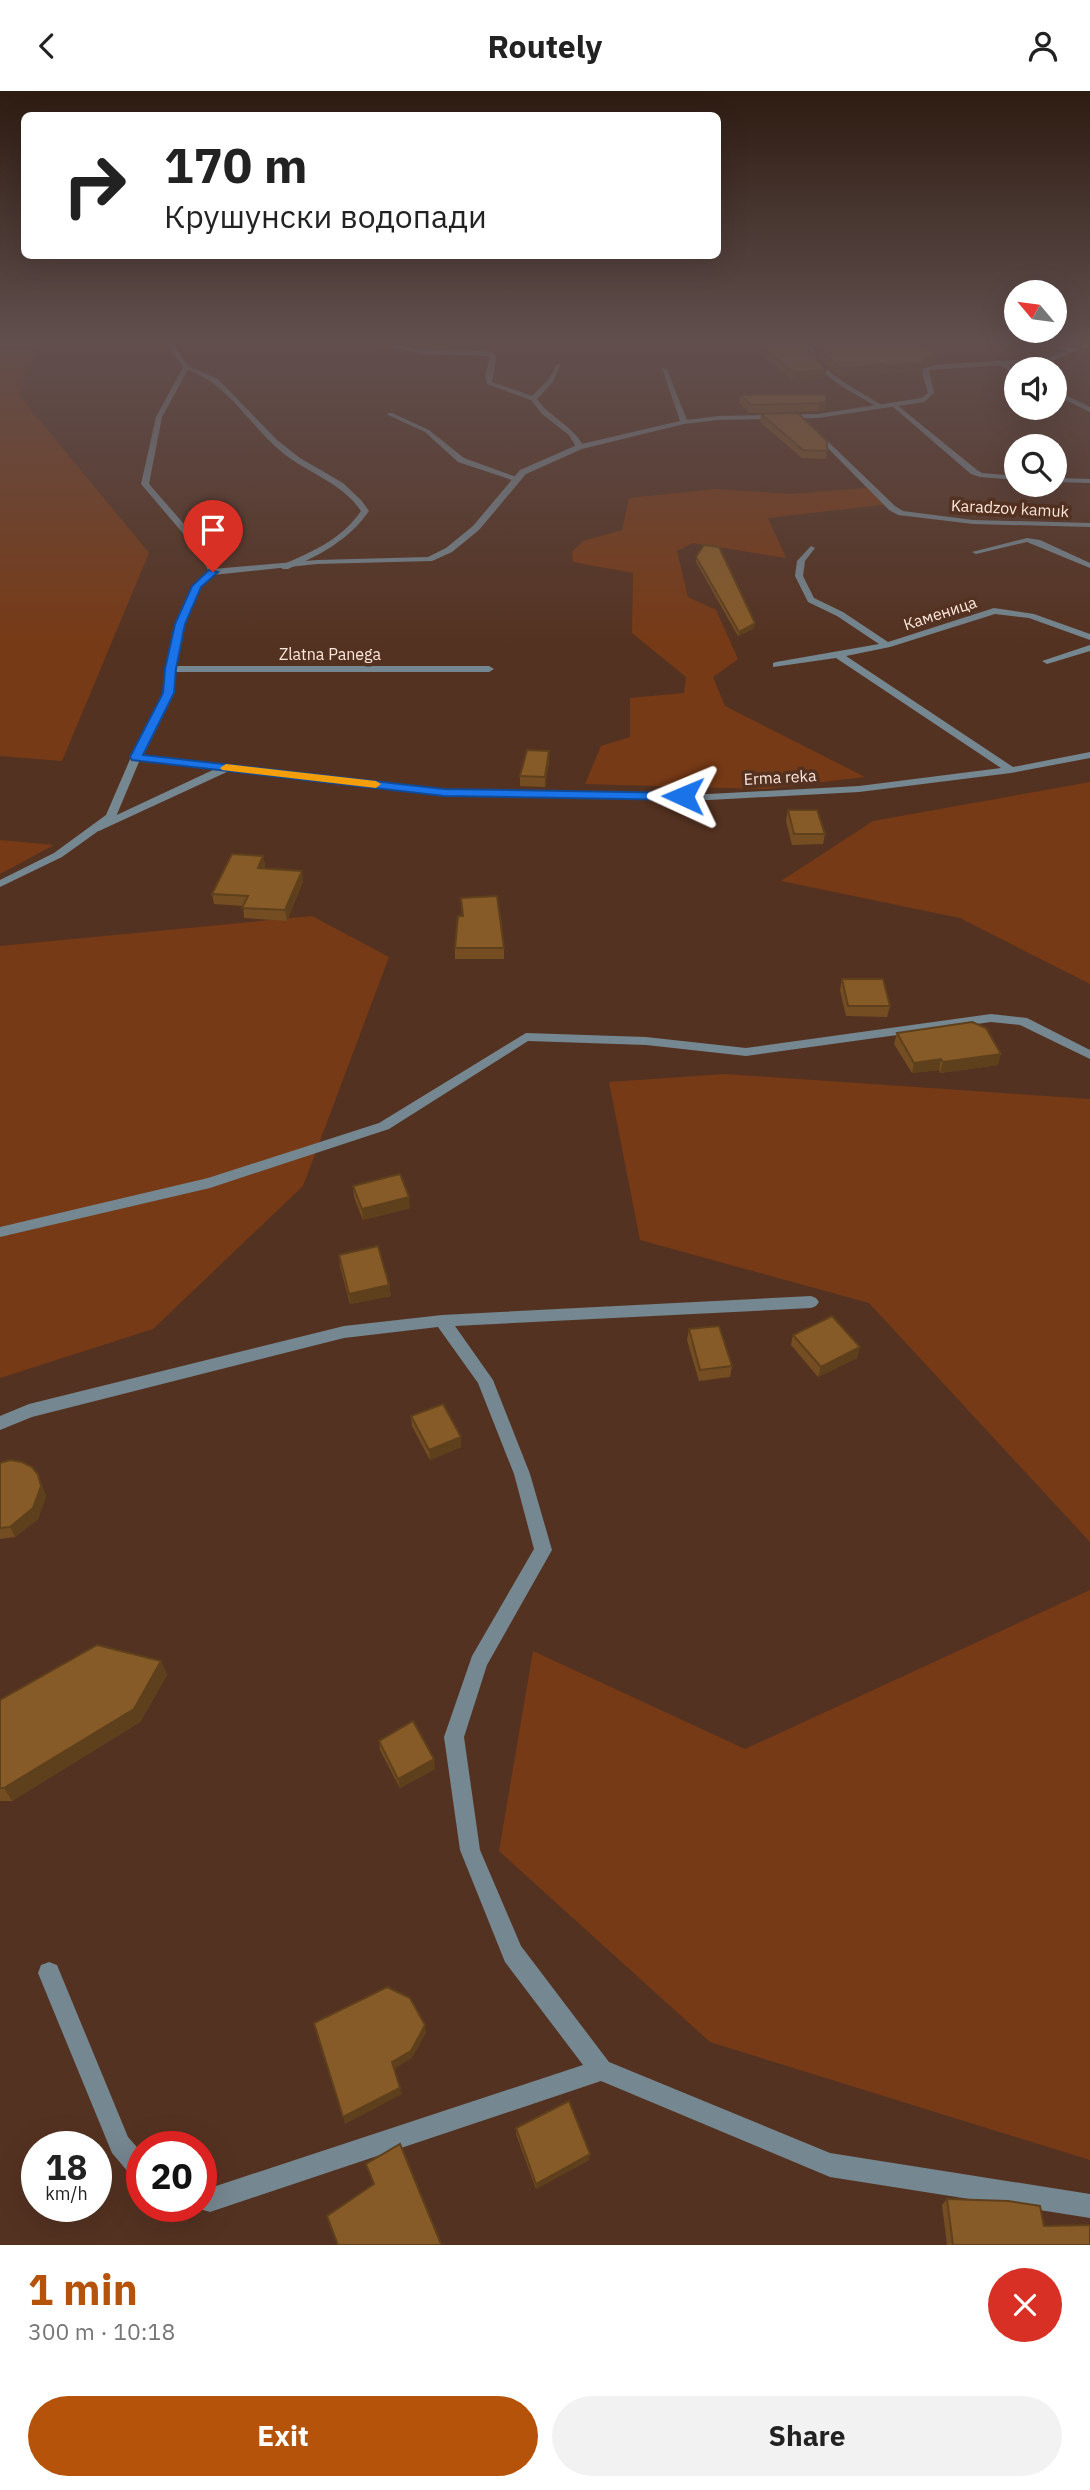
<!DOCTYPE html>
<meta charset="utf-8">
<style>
body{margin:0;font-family:"IBM Plex Sans",sans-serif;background:#f2f2f2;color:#222;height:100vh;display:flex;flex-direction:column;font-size:26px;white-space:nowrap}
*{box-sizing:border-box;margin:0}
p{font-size:23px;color:#767676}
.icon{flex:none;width:38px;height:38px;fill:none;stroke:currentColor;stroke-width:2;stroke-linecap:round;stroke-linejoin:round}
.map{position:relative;height:2154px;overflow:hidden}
.sheet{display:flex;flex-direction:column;background:#fff;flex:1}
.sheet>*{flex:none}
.guide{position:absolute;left:21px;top:21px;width:700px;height:147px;border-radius:10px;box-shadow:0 7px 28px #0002;background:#fff;color:#222;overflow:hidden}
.needle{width:46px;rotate:299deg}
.buttons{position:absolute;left:1004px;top:189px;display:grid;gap:14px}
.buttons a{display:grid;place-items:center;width:63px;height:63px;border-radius:50%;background:#fff;box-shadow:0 7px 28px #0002;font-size:35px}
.speed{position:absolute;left:21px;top:2040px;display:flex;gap:14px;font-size:35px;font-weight:700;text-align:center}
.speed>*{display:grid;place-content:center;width:91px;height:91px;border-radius:50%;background:#fff;box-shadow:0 7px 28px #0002;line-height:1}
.speed small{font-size:18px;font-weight:400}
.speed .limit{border:10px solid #d22;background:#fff;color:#111}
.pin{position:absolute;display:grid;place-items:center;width:60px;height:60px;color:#fff;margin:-72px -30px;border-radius:50% 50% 50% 0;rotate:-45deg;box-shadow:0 0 7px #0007}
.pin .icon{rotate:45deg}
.me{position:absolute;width:77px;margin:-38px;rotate:271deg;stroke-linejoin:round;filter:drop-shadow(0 0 5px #0008)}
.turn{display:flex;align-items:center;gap:24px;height:147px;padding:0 28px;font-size:32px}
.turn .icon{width:91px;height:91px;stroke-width:2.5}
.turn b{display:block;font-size:49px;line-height:60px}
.round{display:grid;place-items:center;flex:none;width:74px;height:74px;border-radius:37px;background:#f2f2f2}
.summary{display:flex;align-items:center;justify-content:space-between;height:119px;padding:0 28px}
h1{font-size:42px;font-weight:700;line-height:52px;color:#b45309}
.action{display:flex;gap:14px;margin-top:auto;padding:14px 28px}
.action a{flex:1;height:80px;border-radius:42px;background:#b45309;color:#fff;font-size:28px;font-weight:700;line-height:80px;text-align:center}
.action a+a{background:#f2f2f2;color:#222}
header{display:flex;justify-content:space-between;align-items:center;height:91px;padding:0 28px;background:#fff;font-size:32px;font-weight:700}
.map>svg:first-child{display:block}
.green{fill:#773a16}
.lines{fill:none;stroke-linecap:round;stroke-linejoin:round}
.lane{fill:#758790;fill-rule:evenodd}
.street{fill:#758790;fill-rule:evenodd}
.wall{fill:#744e22}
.shaded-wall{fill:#5e401c}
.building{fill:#875b28;stroke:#5e401c;stroke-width:2}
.route{fill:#1a73e8;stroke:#114b97;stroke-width:2}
.slow{fill:#f59e0b}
.labels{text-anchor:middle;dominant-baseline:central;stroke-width:7;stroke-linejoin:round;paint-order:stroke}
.far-street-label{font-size:16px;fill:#fde7dc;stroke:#543221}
</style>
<header><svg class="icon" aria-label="back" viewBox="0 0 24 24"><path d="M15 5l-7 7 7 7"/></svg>Routely<svg class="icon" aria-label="person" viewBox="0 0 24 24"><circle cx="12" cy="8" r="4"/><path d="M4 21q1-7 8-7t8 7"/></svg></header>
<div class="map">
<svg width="1090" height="2154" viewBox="0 0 1090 2154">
<rect width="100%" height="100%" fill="#543221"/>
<g class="green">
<path d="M0,252H41L18,303L149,462L62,670L0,665Z"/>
<path d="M877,396L890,413L768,427L786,467L693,452L677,460L688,506L716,519L738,568L713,586L725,615L865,686L764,698L585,693L601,655L630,646V607L684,602L686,586L632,542L633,482L573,471L572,461L583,450L622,439L629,407L716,398L791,403Z"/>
<path d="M1090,691V893L960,827L781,790L873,730Z"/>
<path d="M0,749L54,754L0,783Z"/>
<path d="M312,825L389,866L303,1095L153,1238L0,1287V855Z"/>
<path d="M725,983L1090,1008V1451L869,1212L640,1149L609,991Z"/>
<path d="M1090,1499V2069L710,1951L499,1760L533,1560L745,1658Z"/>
</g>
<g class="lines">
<g class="lane">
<path d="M166,252H172L188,275L218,288L277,349L300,367L343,392L361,409L369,420C349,449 320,464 288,478H282V474C312,461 342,448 361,420C342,392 310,383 284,363C250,336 230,294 188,279L162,326L149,393L205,457L217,481L201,496L184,533L175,575H489L494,578L489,581H175L174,602L142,664L444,698L709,703L859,695L1001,677L836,567L773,576V572L776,571L879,553L837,525L808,511L795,485L797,470L811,455L815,457L805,470L803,485L814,507L843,521L888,551L994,517L1034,523L1090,543V549L1029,527L995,523L890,556L846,565L1013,676L1090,661V667L1011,682L859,701L709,709L444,704L229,680L99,740H91V736L215,678L136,669L131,666L164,602L165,578L176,533L193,495L209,481L198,460L141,393L156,326L183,276Z"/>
<path d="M370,252H384L428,259L486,260L495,263L496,268L492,291L532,305L548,289L557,273H561L553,291L537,308C550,327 573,334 584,356L577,358L569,344L542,323L531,309L487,293L485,285L490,265L428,263Z"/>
<path d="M804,252H810C818,282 859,299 883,315V317H879C853,301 812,284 804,252Z"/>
<path d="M999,270L1017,278V283L997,273Z"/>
<path d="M1055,299L1090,316V321L1055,304Z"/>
<path d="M892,313H896L977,379L982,382L1017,385V389L980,386L971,383L892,315Z"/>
<path d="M388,322H392L429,339L464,367L519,387L512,389L458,371L425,341L388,324Z"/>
<path d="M1055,387L1090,388V392L1055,391Z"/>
<path d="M1027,447L1040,449L1090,472V477L1027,451L976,463L972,461Z"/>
<path d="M1090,554V560L1047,573L1042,570Z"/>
<path d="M991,923L1027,927L1090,959V968L1020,934L991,931L746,965L646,954L528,950L389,1038L210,1097L0,1146V1136L208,1087L379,1032L526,942L646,946L746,957Z"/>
</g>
<g class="street">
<path d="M1030,252L1072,257L1090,252V254L1049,271L929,279L934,302L924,311L818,327L718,329L684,333L582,358L526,383L479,439L452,461L432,470L317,473L213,484L209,481L213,478L317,469L428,466L446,457L473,435L520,379L577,354L680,330L662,277L667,278L687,329L718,325L818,323L922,307L928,302L922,282L923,278L934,274L1048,267L1066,260Z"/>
<path d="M812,339H816L895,415L903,420L973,429L1090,432V436L973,433L898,424L889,419L812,341Z"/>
<path d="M136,663L141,666L115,728L62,766L0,796V789L54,762L106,724L131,666Z"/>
<path d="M811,1205L816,1207L819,1211L816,1215L811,1217L455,1235L493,1289L530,1383L552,1459L487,1574L464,1646L480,1759L521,1855L609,1971L830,2062L1090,2103V2127L830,2086L601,1990L210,2121L193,2116H201V2095L210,2097L583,1974L505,1871L460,1759L444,1646L472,1565L534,1458L514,1383L478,1292L438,1236L344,1247L32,1326L0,1339V1325L29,1313L344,1235L442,1224Z"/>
<path d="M49,1871L57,1874L128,2046L142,2062V2092L134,2088L112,2062L38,1882L41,1874Z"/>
</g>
</g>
<g class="wall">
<path d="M813,252H915L938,264L937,271L922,276L920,280L885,283L882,281L840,285L823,271Z"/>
<path d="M1052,252H1081L1072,254Z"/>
<path d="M760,254L807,257L826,279L825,286L793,289L759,262Z"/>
<path d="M740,304H826L825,319L818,320L750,322L739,312Z"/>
<path d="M761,323L827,360L826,368L802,367L760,331Z"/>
<path d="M696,466L754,537L738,545L696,471Z"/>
<path d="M549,670L545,696L520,695V685Z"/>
<path d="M788,719L825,743L823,753L792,754L786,730Z"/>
<path d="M263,765L265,775L264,777L303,790L287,830L244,827L243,815L214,813L212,803Z"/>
<path d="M461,807L504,857V868H455V857L462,825Z"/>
<path d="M842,888L890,915L887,926L846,925L840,899Z"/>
<path d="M897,942L998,974L940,982L939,979L912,982L894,953Z"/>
<path d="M353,1095L410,1117L363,1129L354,1106Z"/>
<path d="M339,1164L389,1194L391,1205L350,1213L340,1175Z"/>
<path d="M689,1238L732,1275L730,1286L699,1290L687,1249Z"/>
<path d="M793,1244L857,1267L818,1286L791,1254Z"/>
<path d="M411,1325L461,1356L430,1369L412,1335Z"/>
<path d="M0,1372L38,1384L46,1405L38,1428L15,1446L0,1448Z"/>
<path d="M161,1570L167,1584L140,1631L12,1710H0V1609Z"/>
<path d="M379,1650L435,1678L400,1697L380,1659Z"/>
<path d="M516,2037L589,2069L536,2098L516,2043Z"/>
<path d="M947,2108L1044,2135L1090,2154H947L942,2114Z"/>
</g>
<g class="shaded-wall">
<path d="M938,264L937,271L922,276L920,280L885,283L886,275L923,268Z"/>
<path d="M884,273L882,281L840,285L841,277Z"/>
<path d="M826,279L825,286L793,289L794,282Z"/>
<path d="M826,311L825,319L818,320L819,312Z"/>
<path d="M755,532L754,537L738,545L739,541Z"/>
<path d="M549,660V670L545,696V686Z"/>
<path d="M263,765L265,775L260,787L258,777Z"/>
<path d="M302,780L303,790L287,830L285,819Z"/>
<path d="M1001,963L998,974L940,982L943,971Z"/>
<path d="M941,968L939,979L912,982L914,972Z"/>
<path d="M409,1106L410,1117L363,1129L362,1118Z"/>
<path d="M389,1194L391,1205L350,1213L349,1203Z"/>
<path d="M860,1256L857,1267L818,1286L821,1276Z"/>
<path d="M461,1346V1356L430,1369L429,1359Z"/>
<path d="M38,1384L46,1405L38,1428L15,1446L10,1436Z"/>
<path d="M161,1570L167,1584L140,1631L12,1710L4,1697Z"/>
<path d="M434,1668L435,1678L400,1697L398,1688Z"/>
<path d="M425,1934L426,1942L412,1967L394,1978L392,1971Z"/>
<path d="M400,1997L402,2003L345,2033L343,2026Z"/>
<path d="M590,2063L589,2069L536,2098V2093Z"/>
</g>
<g class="building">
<path d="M761,252H805L807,257L826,279L794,282L760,254Z"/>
<path d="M818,252H915L938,264L923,268L921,272L886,275L884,273L841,277L824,263Z"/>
<path d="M740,304H826V311L819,312L751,314Z"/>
<path d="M798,322L827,350V360L803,359L761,323Z"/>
<path d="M704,454L719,456L755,532L739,541L696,466Z"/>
<path d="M527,659L549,660L545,686L520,685Z"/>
<path d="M788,719H817L825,743H794Z"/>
<path d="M232,763L263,765L258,777L302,780L285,819L242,817L248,805L212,803Z"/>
<path d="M497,805L504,857H455L458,825H463L461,807Z"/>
<path d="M842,888H883L890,915H848Z"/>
<path d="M972,931L986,937L1001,963L943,971L941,968L914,972L897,942Z"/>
<path d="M400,1083L409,1106L362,1118L353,1095Z"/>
<path d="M378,1155L389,1194L349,1203L339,1164Z"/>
<path d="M832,1225L860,1256L821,1276L793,1244Z"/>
<path d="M719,1235L732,1275L700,1279L689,1238Z"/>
<path d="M443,1313L461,1346L429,1359L411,1325Z"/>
<path d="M10,1369L22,1371L32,1376L38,1384L41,1395L33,1417L10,1436L0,1437V1372Z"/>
<path d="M97,1554L161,1570L134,1618L4,1697H0V1609Z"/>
<path d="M413,1630L434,1668L398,1688L379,1650Z"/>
<path d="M387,1896L410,1907L425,1934L411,1960L392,1971L400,1997L343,2026L314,1932Z"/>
<path d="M569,2010L590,2063L536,2093L516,2037Z"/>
<path d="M400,2053L441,2153L440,2154H338L327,2125L374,2093L366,2073Z"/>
<path d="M947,2108L1008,2110L1040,2115L1044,2135L1090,2134V2154H953Z"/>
</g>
<linearGradient id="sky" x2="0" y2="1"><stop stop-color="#2e1c12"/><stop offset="0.45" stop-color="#614f4e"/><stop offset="1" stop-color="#614f4e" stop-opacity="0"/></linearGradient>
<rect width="1090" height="554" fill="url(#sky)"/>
<path class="route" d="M209,479L218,481L201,496L185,533L176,578L174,602L143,664L444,698L683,702L689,705L683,709L444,705L132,669L130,666L163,602L165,578L175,533L192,495Z"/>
<path class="slow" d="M226,673L376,690L381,693L376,697L222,679L220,677Z"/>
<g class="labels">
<g class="far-street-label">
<text transform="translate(1010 417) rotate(3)">Karadzov kamuk</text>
<text transform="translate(940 522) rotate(-18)">Каменица</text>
<text x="330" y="563">Zlatna Panega</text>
<text transform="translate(780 686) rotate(-3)">Erma reka</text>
</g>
</g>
</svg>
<div class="buttons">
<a><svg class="needle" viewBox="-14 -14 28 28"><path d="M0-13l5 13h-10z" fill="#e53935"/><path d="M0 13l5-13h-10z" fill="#767676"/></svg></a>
<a><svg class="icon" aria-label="sound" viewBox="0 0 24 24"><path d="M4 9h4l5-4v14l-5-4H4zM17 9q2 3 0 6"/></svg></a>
<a><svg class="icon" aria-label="search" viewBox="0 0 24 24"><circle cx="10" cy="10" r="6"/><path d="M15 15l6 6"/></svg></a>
</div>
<div class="speed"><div>18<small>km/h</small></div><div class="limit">20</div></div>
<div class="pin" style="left:213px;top:481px;background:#d93025"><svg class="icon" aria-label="arrive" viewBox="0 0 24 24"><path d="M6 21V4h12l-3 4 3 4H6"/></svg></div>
<svg class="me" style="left:683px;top:705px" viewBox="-20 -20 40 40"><path d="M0-17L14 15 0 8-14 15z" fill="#1a73e8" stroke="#fff" stroke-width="4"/></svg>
<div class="guide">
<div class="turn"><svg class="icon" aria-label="right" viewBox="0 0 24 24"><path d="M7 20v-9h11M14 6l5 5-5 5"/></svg><div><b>170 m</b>Крушунски водопади</div></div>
</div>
</div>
<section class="sheet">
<div class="summary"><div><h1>1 min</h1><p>300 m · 10:18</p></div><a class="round" style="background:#d93025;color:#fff"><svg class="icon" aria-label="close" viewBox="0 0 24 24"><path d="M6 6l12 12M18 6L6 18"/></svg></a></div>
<div class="action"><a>Exit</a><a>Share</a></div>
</section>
